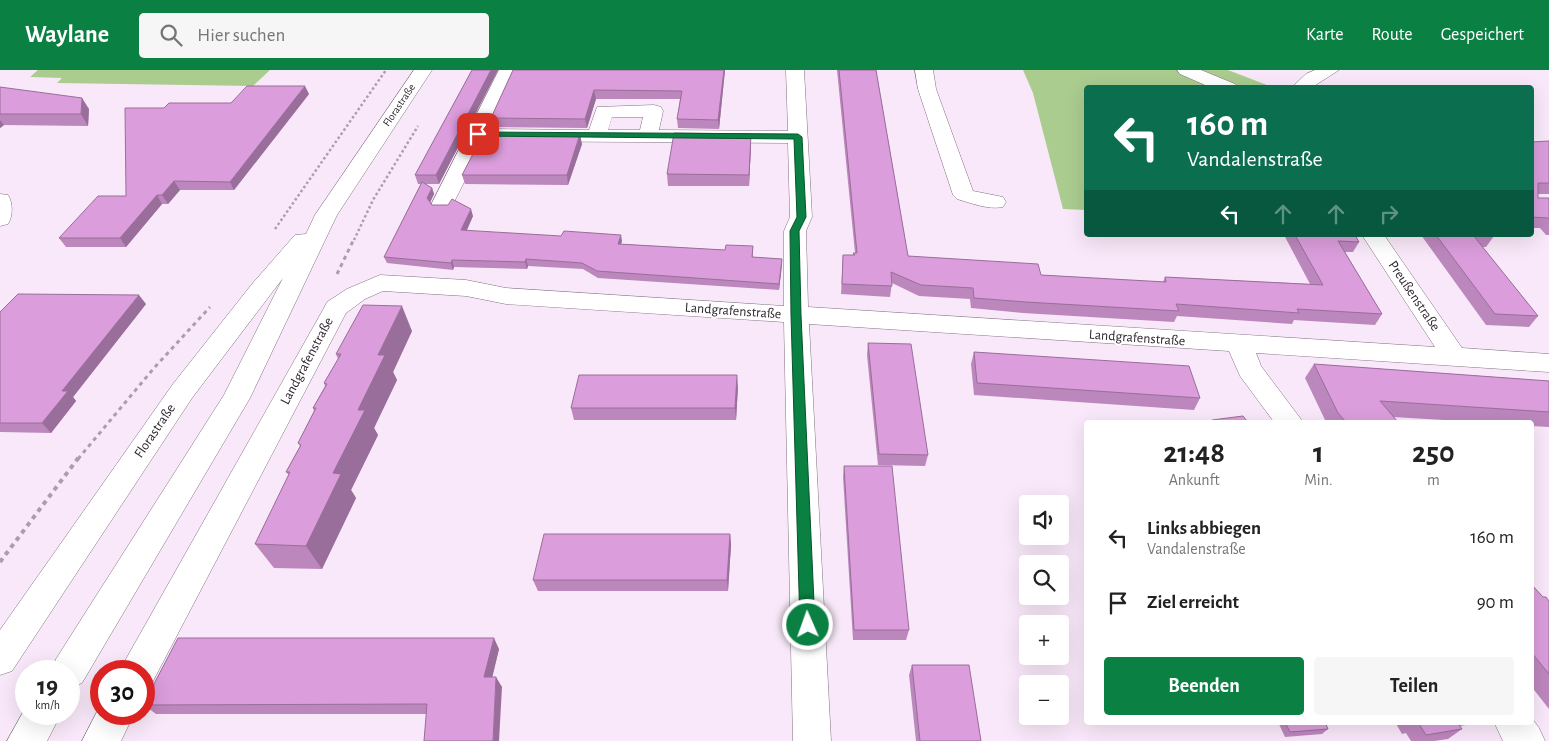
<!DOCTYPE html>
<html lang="de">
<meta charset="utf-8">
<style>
body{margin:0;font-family:"Alegreya Sans",sans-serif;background:#f6f6f6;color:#222;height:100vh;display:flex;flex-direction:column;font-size:19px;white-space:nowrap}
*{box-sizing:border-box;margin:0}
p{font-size:16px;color:#767676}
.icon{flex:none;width:28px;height:28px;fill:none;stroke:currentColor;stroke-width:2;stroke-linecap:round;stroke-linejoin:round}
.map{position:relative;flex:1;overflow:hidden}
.panel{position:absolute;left:1084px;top:350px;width:450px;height:305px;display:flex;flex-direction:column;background:#fff;border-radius:5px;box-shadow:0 5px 20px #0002}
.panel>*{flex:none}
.banner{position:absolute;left:1084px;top:15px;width:450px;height:152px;border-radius:5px;box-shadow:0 5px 20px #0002;background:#0b6e4f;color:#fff;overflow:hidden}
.buttons{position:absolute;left:1019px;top:425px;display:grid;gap:10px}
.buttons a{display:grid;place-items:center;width:50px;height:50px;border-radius:5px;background:#fff;box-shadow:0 5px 20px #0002;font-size:25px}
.speed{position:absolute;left:15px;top:590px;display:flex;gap:10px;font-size:25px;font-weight:700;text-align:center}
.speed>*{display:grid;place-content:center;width:65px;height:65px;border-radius:50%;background:#fff;box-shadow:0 5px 20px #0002;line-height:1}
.speed small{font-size:12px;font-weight:400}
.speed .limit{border:8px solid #d22;background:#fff;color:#111}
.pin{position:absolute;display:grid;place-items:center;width:42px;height:42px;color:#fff;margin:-21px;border-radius:10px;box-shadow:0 2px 8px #0006}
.me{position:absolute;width:55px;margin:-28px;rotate:358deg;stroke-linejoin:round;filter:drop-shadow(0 0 4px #0008)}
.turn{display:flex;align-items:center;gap:18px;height:105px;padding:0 20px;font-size:22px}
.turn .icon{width:65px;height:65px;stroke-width:2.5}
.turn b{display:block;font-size:35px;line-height:42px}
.lanes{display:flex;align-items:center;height:48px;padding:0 20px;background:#0003;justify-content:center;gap:25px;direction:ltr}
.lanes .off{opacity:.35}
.eta{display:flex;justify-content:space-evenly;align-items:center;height:85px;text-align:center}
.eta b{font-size:30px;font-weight:700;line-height:35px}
.action{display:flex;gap:10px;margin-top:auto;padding:10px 20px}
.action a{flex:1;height:58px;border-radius:5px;background:#0b8043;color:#fff;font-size:20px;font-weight:700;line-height:58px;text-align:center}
.action a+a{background:#f6f6f6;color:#222}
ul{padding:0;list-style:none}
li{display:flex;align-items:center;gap:15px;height:65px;padding:0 20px}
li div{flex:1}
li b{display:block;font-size:19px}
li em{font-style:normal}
header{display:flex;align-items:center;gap:30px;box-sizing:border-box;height:70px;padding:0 25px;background:#0b8043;color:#fff}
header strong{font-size:24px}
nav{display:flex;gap:28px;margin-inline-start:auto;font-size:18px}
.search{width:350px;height:45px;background:#f6f6f6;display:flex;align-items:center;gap:12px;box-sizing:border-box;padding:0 18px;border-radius:5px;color:#767676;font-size:19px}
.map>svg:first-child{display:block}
.green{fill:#aacc8f}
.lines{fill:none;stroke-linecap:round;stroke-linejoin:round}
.minor-casing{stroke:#817181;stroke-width:1}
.major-casing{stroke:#817181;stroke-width:1}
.path-far2{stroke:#ab9eab;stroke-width:2.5;stroke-dasharray:2.5 2.5;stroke-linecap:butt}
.path-far1{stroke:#ab9eab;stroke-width:3;stroke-dasharray:4 4;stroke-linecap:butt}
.path{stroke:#ab9eab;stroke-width:4;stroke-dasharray:4.5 4.5;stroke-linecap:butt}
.minor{fill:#fff;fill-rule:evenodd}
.major{fill:#fff;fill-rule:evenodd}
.wall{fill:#bc87bd}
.shaded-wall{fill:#996e9a}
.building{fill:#db9ddc;stroke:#996e9a}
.route{fill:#0b8043;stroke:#07532c}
.labels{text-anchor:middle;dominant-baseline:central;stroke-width:4;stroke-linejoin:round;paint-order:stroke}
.far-street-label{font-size:11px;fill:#2d262d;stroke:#fff}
.street-label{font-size:14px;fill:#2d262d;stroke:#fff}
</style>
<header>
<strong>Waylane</strong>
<div class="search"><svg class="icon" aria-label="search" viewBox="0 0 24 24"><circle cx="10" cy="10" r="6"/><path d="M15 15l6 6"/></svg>Hier suchen</div>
<nav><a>Karte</a><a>Route</a><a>Gespeichert</a></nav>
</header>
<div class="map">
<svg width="1549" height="671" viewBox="0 0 1549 671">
<rect width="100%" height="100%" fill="#f9e8f9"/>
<g class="green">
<path d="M38,0H270L253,16L57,13L62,8L30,7Z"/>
<path d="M1023,0H1228L1272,17L1086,18V140L1063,139L1033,23Z"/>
</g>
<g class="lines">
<g class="minor-casing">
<g id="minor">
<path d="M499,0H517L490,59L589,60L597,37L654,35L661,37L663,41L659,60L788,61L786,0H804L812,147L806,161L808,237L1435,277L1362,165H1384L1462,278L1549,284V302L1256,283L1261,296L1303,352H1274L1240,306L1229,281L809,254L831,671H793L784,252L506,234L466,226L383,221L365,229L346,243L152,613L144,616V601H121L126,589L324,238L327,232L347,219L380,205L466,210L506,218L784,236V161L790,147L788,73L485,71L450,140L442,141L434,140L431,135ZM612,47H643L640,60H608Z"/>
<path d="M915,0H933L936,19L973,121L1003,127L1006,132L1003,137C988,140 971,133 957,129L953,125L918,19Z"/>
<path d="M1177,0H1201L1235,14L1238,18H1212L1180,4Z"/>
<path d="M1315,0H1339L1311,18H1291L1306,4Z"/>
<path d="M0,124L8,125C13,133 13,146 8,154L0,156Z"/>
<path d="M101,634V644H134L121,671H82Z"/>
<path d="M1531,647L1539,658L1545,671H1503L1494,652H1531Z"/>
</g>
</g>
<g class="major-casing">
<g id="major">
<path d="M414,0H432L337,145L250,328L82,613L69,618V601H51L56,589L224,325L283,208L192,328L12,601L0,605V560L173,314L252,214L295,165L306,164L315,145Z"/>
<path d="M26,637V644H61L47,671H7Z"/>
</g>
</g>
<g class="path-far2">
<path d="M275,159L386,0"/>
<path d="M354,170L373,130L418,56"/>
</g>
<g class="path-far1">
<path d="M337,204L354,169"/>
<path d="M78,389L154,298L210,237"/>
</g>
<path class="path" d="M0,492L79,387"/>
<use href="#minor" class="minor"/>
<use href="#major" class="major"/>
</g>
<g class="wall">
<path d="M472,0H498L439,114H425L432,118L434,124L430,133L432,135L473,146L466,161L622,171L621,174L725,180L753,176V187L782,189L779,220L598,208L583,199L528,196L527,199L454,197L453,200L387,193L384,187L421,114H418L415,105Z"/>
<path d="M513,0H725L719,59L678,58L677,49L680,29H596L587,58L493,57L491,48Z"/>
<path d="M837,0H876L908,186L1041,205L1163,212L1165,207L1310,214L1284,165H1355L1359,172L1353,182H1345L1382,244L1375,255L1294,250L1292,254L1177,246L1174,252L1023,243L971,238L970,229L919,226L892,213L890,227L841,224L843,185H853V183H855Z"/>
<path d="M0,17L89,39L88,56L4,55L0,58Z"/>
<path d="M309,24L234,120H180L168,134H162L126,177H66L59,168L126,126L231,33Z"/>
<path d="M1549,71V124H1538V128H1549V165H1546L1540,158H1531V72Z"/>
<path d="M582,74L568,115L465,114L462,105Z"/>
<path d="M751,75L749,116H668L667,104Z"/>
<path d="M1421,165H1493L1494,166L1486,177H1482L1538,246L1529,257L1486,255Z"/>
<path d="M146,234L73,327L76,331L51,363L0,362V242Z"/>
<path d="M412,261L393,302L397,310L374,358L378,365L351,420L356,428L322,499L274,498L255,474L289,405L286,402L300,376L298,373L314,341L313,338L325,316L324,313L338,289L336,284Z"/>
<path d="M868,273L928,385L925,396L878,395L867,285Z"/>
<path d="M974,282L1200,328L1194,340L974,325L971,294Z"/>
<path d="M1314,294L1549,311V357L1531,356V352H1478L1393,347L1398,352H1326L1305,308Z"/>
<path d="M738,317L736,350H574L571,338Z"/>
<path d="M844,396L909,560L906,570H853L843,407Z"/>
<path d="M730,464L731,475L728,521H538L533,510Z"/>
<path d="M1531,514L1543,527L1549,531V639L1531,616Z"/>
<path d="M499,579L492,607L502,617L426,644H156L144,635V633Z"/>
<path d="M912,595L981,671H916L909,605Z"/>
<path d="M1278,652H1325L1328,659L1322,664L1285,667Z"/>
<path d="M1395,652H1469L1466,655L1460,656L1462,659L1448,669L1434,671H1411L1406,663L1402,664Z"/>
</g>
<g class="shaded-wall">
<path d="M491,0H498L439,114L436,105Z"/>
<path d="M724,0H725L719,59L718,50Z"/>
<path d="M305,16L309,24L234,120L230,112Z"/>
<path d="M594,20L596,29L587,58L585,49Z"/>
<path d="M82,28L89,39L88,56L81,44Z"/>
<path d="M0,50L4,55L0,58Z"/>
<path d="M580,64L582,74L568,115L567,105Z"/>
<path d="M751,64V75L749,116V105Z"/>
<path d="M174,111L180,120L168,134L162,125Z"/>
<path d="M432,118L434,124L429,134L427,128Z"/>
<path d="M157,125L162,134L126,177L120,168Z"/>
<path d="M471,139L473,146L464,167L461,160Z"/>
<path d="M621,165L622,171L619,180L618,174Z"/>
<path d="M526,189L528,196L527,199L525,192Z"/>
<path d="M782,189V195L779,220V214Z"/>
<path d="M452,190L454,197L453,200L451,193Z"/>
<path d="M139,225L146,234L73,327L76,331L51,363L42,353L62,321Z"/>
<path d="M402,236L412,261L393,302L397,310L374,358L378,365L351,420L356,428L322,499L306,476L333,403L358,340L378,285Z"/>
<path d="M737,305L738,317L736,350L735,338Z"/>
<path d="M730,464L731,475L728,521L727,510Z"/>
<path d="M494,568L499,579L490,617L484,607Z"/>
<path d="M496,607L502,617L499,671H493Z"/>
</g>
<g class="building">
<path d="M472,0H491L436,105H415Z"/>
<path d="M513,0H724L718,50L677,49L682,21L594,20L585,49L491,48Z"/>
<path d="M839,0H876L908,186L1038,194L1041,205L1166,212L1165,207L1323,215L1295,165H1355L1359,172L1338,171L1382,244L1297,239L1299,243L1176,234L1179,241L1026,232L974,228L973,218L921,215L891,202L892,216L842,214L843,185H855L853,183H857Z"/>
<path d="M247,16H305L230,112L174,111L162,125H157L120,168H59L98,126H126L125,38H164L169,33H231Z"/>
<path d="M0,17L82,28L81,44H0Z"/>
<path d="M484,63L580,64L567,105H462Z"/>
<path d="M674,63L751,64L749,105L667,104Z"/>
<path d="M1549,71V113H1538V128H1549V149L1548,148L1531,147V72Z"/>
<path d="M422,112L432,118L427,128L432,135H448L452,129L471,139L461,160L561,166L564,161L621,165L618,174L725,180L726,175L753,176L752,187L782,189L779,214L597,201L582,193L526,189L525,192L452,190L451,193L384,187Z"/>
<path d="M1436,165H1473L1538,246L1495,244Z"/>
<path d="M1474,165H1493L1494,166Z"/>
<path d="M18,224L139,225L62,321H68L42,353H0V242Z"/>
<path d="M363,235L402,236L378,285H385L358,340H365L333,403L341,404L306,476L255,474L290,402H286L301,375L298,373L316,338H313L327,314L324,313L341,284H336Z"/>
<path d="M868,273L911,274L928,385L879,384Z"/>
<path d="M974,282L1189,296L1200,328L977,313Z"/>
<path d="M1314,294L1549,311V342L1380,331L1398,352H1346L1338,343Z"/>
<path d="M579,305H737L735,338H571Z"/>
<path d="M1243,346L1248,352H1214L1212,350Z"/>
<path d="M1265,351L1266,352H1249Z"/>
<path d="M844,396H892L909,560H854Z"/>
<path d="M544,464H730L727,510H533Z"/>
<path d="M1531,514L1543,527H1546L1549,531V604L1531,582Z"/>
<path d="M178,568H494L484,607H496L493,671H424L427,634L144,635V633Z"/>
<path d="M912,595H969L981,671H920Z"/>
<path d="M1285,652H1325L1328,659L1290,662Z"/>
<path d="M1414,652H1457L1462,659L1426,665L1419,654H1415Z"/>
</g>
<path class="route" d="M478,62L798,64L802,67L806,147L799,161L801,245L815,555L812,559L808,561L803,559L800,555L791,245L790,161L797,147L794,69L475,66L474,64Z"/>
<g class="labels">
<g class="far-street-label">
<text transform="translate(399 35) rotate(-56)">Florastraße</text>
</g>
<g class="street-label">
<text transform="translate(1414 226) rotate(56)">Preußenstraße</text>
<text transform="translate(733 241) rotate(4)">Landgrafenstraße</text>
<text transform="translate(1137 268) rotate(4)">Landgrafenstraße</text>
<text transform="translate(307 291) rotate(-62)">Landgrafenstraße</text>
<text transform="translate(155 361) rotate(-56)">Florastraße</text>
</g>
</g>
</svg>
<div class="buttons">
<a><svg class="icon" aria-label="sound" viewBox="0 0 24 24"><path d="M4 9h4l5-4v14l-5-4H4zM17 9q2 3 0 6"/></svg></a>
<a><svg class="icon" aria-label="search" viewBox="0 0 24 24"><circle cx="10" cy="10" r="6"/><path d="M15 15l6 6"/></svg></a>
<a>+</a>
<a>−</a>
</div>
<div class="speed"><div>19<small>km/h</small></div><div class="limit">30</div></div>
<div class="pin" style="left:478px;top:64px;background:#d93025"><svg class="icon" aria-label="arrive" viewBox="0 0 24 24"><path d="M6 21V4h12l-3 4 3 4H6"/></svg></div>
<svg class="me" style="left:808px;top:555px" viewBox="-20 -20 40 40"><circle r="17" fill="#0b8043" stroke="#fff" stroke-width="3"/><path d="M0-11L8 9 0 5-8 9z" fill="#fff"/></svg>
<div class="banner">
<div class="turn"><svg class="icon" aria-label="left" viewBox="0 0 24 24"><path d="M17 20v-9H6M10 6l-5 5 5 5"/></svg><div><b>160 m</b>Vandalenstraße</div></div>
<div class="lanes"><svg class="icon" aria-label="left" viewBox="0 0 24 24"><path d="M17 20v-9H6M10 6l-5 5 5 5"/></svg><svg class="icon off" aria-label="ahead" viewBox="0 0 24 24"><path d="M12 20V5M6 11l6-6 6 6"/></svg><svg class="icon off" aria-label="ahead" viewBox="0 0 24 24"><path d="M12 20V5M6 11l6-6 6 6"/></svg><svg class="icon off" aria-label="right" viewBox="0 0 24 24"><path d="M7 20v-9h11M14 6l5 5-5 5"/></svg></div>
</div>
<section class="panel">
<div class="eta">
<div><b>21:48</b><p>Ankunft</p></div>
<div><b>1</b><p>Min.</p></div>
<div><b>250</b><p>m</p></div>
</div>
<ul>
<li><svg class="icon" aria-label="left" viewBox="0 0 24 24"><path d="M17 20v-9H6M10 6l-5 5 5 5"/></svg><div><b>Links abbiegen</b><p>Vandalenstraße</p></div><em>160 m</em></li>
<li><svg class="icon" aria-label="arrive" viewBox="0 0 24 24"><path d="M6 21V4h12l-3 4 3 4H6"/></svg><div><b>Ziel erreicht</b></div><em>90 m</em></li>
</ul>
<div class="action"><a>Beenden</a><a>Teilen</a></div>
</section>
</div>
